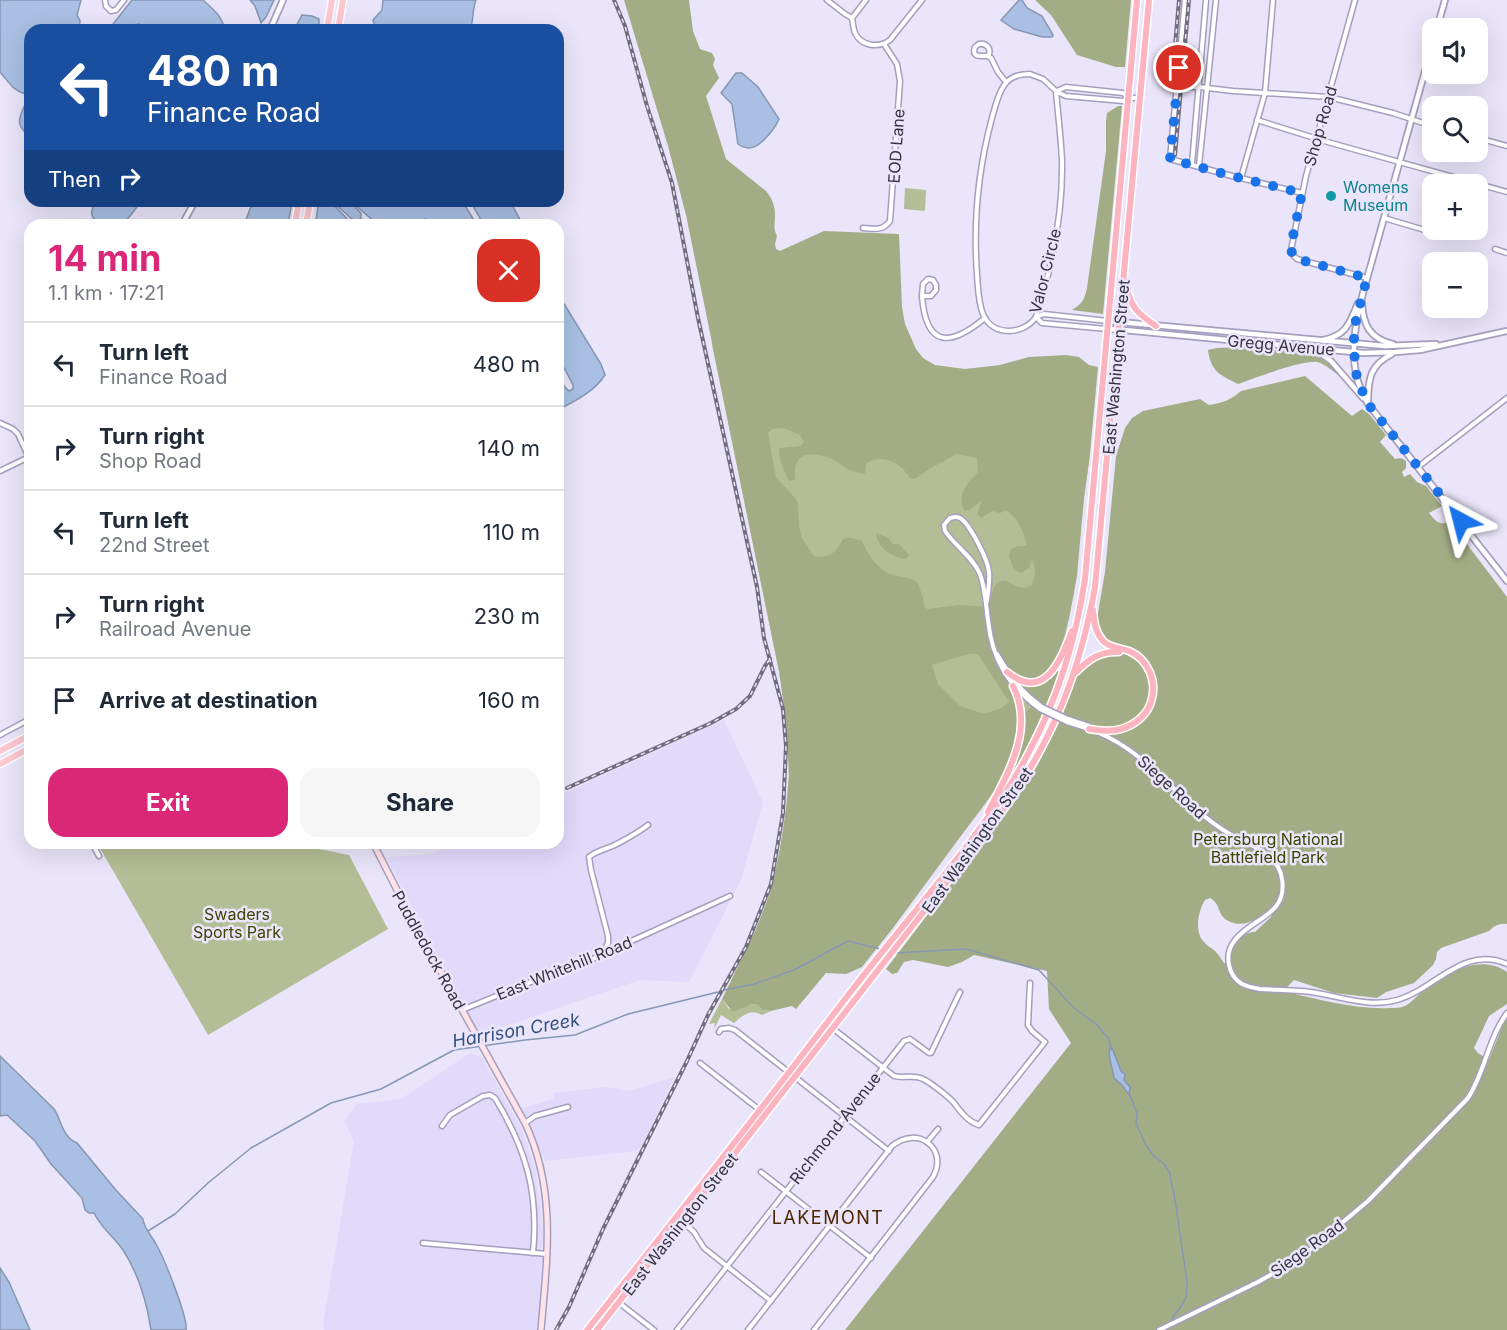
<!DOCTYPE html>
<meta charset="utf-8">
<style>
body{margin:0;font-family:Inter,sans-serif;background:#f6f6f7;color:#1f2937;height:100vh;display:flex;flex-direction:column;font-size:22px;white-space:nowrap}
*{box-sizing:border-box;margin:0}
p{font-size:20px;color:#747a83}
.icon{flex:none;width:33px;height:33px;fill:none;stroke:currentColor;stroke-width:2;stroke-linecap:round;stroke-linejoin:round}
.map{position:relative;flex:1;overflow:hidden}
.side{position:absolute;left:24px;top:219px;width:540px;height:630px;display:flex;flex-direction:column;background:#fff;border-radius:18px;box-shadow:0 6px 24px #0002}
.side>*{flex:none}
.top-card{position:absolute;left:24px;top:24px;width:540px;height:183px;border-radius:18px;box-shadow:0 6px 24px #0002;background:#1a4fa0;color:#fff;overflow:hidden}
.controls{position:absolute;left:1422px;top:18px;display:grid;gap:12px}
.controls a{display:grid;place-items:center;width:66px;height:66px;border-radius:12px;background:#fff;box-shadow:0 6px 24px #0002;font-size:30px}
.pin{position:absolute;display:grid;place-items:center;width:51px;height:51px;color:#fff;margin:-26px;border:3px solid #fff;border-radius:50%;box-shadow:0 2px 6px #0007}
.me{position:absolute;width:66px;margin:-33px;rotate:322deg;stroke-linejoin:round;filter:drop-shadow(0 0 4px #0008)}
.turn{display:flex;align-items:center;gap:21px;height:126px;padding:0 24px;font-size:27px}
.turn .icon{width:78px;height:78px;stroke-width:2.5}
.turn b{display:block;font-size:42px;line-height:51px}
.then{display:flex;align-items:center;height:57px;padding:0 24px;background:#0003;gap:12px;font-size:22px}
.round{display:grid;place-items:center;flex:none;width:63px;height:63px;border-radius:18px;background:#f6f6f7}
.overview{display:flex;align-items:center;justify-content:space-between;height:102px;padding:0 24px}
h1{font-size:36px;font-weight:700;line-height:45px;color:#db2777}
.button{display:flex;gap:12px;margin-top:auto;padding:12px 24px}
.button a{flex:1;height:69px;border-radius:18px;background:#db2777;color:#fff;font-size:24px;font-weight:700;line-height:69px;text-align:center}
.button a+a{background:#f6f6f7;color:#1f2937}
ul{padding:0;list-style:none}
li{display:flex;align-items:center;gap:18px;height:84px;padding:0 24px;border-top:2px solid #e0e1e3}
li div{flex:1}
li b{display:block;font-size:22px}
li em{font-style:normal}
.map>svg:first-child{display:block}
.built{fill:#e2dafb}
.green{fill:#b4be96}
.forest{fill:#a3ad85;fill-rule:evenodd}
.water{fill:#a9c0e4;stroke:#8796b3;stroke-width:1.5}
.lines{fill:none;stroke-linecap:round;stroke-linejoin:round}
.stream{stroke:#8796b3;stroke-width:1.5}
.minor-casing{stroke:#a69ebe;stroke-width:7}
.tertiary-casing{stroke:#a69ebe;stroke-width:8}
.secondary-casing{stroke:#a69ebe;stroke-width:8}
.primary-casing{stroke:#fff;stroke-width:9}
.trunk-casing{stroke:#fff;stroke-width:9}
.minor{stroke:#fff;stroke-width:4}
.tertiary{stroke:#fff;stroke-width:4.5}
.secondary{stroke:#fee3e8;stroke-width:5}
.primary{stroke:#fdc7d0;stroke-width:6}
.trunk{stroke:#fcb4c0;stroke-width:6}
.rail-casing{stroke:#716d7d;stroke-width:4}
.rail{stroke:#eae5fa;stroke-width:1.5;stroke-dasharray:4.5;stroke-linecap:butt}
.minor-bridge-casing{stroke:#a69ebe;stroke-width:7;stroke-linecap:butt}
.minor-bridge{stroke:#fff;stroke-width:4}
.route{stroke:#1a73e8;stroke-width:10;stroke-dasharray:0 18}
.culture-dot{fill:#0f9aa8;stroke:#eae5fa;stroke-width:2}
.labels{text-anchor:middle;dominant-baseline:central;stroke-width:5;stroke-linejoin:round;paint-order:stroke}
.street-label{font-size:16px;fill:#373341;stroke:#eae5fa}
.culture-label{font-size:16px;fill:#0d838f;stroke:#eae5fa;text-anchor:start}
.park-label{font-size:16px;fill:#3a4400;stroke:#eae5fa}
.water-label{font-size:18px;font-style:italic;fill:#31507f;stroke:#eae5fa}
.neighbourhood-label{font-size:18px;letter-spacing:1.5px;fill:#4f2500;stroke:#eae5fa}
</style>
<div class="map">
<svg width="1507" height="1330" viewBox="0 0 1507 1330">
<rect width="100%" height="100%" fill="#eae5fa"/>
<g class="built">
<path d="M724,720L763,802L741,880L689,982L640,980L479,1035L386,857L431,854L456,843H558V796Z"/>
<path d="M470,1053L482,1057L522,1130L535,1167L540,1202L543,1233L538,1330H324L323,1324L354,1141L344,1121L357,1104L401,1099Z"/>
<path d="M674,1077L642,1146L636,1151L545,1161L522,1108L553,1099L554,1093L605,1087L629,1091Z"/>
</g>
<g class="green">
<path d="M905,188L926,190L925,211L904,209Z"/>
<path d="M712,345L743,348L1090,454L1084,498L1074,593L1064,642L1056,667L995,790L980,811L919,889L763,916C779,863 790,810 789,755C788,730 784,706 781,681Z"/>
<path d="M97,843H288L349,855L388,929L208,1035Z"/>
<path d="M722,999L729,1009L751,1004L758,1005L762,1010L771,1011L762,1015C751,1008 743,1015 734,1023L721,1015L714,1029L715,1023L709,1024Z"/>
</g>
<g class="forest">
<path d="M624,0H689L693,31L700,49L712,53L715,59L713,65L719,78L706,96L726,159L766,191C772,198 775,206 775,215C775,224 773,228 777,236L775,244L776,249L780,251L824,231L899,234L902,307L905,324L916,349L923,358L935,365L965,369L1000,365L1029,357L1066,355L1079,357L1089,365L1098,367L1090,454L1084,498L1077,576L1069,618L1054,671H1058L1059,674C1044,711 1029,746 1009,781L1000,783L893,928L862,967L846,974L826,973L796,1009L792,1006L771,1011L762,1010L758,1005L751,1004L733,1012L722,999L756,929L772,888L780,849L786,809L789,775L786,721L779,671L686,215L668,146ZM783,428L800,435L804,442L800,446L779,448C778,459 784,470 789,481L795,480C792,451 812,450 834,460C840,462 844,468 850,470C854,472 860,473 865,474L866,464C876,456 892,459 902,468C905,471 908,476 911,479H915L931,468L957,454L977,458L978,472C968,482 955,496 965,511L970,510L982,500L977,514L981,518L992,511L1000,513L1006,510C1018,518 1024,532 1027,546H1018L1011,549L1009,557L1014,570L1021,573L1029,568L1032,560C1037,569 1035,575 1032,585L1025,588C1022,588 1019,587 1015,586C1014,585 1008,581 1007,581C993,577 991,598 989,607L959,605L927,609L924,606C924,600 923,597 921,592C916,573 905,580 890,574C878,569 867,553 862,541C856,539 848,536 842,540C842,541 838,548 837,549C831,556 822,558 814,556L802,538L799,526L798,504L796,499L776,477L768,433L773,429ZM968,654H978L1009,702L1001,708L984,714L960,706L938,684L932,665ZM1010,684L1037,702L1018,719L1016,699Z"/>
<path d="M1035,0H1131L1125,67H1116L1077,55L1051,15Z"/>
<path d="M1118,106H1122L1103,314L1072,310C1083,303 1084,300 1087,288L1106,151V121L1107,113Z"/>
<path d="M1242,347L1310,353L1323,360L1333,367L1341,377C1333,372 1326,364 1317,362C1302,360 1255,378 1238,384C1220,375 1211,372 1208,350L1217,348Z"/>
<path d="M1305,376L1352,416L1362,409L1369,414L1386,435L1380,442L1395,459L1401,458L1406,461V468L1402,472L1404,477L1410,474L1417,482L1426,486L1442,506L1429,513C1437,523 1438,524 1451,523L1507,597V924C1499,923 1494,926 1489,931L1441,948L1437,952L1436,959L1433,965L1414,983L1386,992L1377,998L1334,993L1294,980L1287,987L1290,993C1323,1000 1357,1010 1391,1008C1395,1008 1401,1008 1405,1006C1413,1002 1419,993 1426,988C1449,971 1481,954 1507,972V1004L1489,1016L1474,1048L1478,1053L1489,1060L1503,1024L1507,1019V1330H845L1071,1043L1049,1009L1047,971L974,955L962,962L948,967L913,960L904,962L897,973L892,974L886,969L1021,792L1037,766L1058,725L1080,667L1091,661L1119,654L1120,646L1106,642L1096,625L1105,572L1116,456L1125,428L1132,418L1143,411L1200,399L1209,405C1222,403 1231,400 1241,391ZM1210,898C1220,904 1217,909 1223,917C1226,920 1228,921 1231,922C1246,928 1258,918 1270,910L1273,912L1271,917L1255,932C1246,932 1233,939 1231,948C1230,952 1231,959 1230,963H1224C1221,959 1219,955 1215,951C1212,948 1207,946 1204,942C1194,932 1198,911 1205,900Z"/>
<path d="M876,533L887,537L893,544H899L909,555L906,559C892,558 877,547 876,533Z"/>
</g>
<g class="water">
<path d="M0,0H81L77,15L80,21L79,30H30V139C27,135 24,131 21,127C16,118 25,108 27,99L25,94C12,90 9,82 0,72Z"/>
<path d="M132,0H203C213,9 222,16 225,30H139V24L135,25L131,30H107L110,28Z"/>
<path d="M250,0H274L266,17L261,23L255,6Z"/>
<path d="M383,0H476C472,10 474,20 470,30H376L373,20L382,10Z"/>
<path d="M1019,0H1022L1027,8L1042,16L1053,35L1052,37H1042L1014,29L1001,20Z"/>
<path d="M302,15L312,16L319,19V30H294Z"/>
<path d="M736,73H742L758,87L779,119C777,124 775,127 771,132C762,143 752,154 738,144L732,104L721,93Z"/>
<path d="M88,201H141C135,209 128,222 118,225C106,228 87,222 93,207L90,202Z"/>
<path d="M253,201H292L288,225H244Z"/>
<path d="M319,201H330L353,225H315Z"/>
<path d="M332,201H349L361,213V218L357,221H354Z"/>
<path d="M351,201H459L464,204L477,225H439L425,219L422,223L429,225H378Z"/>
<path d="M470,201H510L523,225H484Z"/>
<path d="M558,294L601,364L605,375C594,392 575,401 558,410V369L564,386L569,391L573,389V385L558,356Z"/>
<path d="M1110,1048H1112L1121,1071L1125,1074L1124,1080L1130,1087L1129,1095L1122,1085L1114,1078C1113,1066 1107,1060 1110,1048Z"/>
<path d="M0,1056L54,1109C62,1121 62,1137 77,1143L115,1189L143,1219C144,1229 152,1236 156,1244C164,1258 188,1317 186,1330H151C147,1303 138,1273 123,1250C113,1236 102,1229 94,1213H89L85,1210L82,1198L51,1164L35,1141L7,1115L0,1116Z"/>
<path d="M0,1268L9,1282L30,1330H0Z"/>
</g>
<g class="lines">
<g class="stream">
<path d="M896,953L966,949L1039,970L1073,1007L1096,1024L1108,1038L1112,1050"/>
<path d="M724,990L754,984L794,970L848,941L880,949"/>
<path d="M1129,1093L1137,1113L1136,1124L1147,1147L1154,1156L1164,1164L1170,1173L1171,1182L1174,1193L1187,1282L1186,1297L1182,1305L1173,1317L1172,1321"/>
<path d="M148,1231L175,1214L208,1183L251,1148L331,1103L381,1089L454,1050L525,1040L575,1035L628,1014L718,992"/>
</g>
<g class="minor-casing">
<g id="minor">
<path d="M105,0L106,6L111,11L116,10L124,0"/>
<path d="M827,0L845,14L852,18"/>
<path d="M866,0L852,18C853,23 853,28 855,33C862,47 879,48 890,40L922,0"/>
<path d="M1185,0L1170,159L1232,176L1302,193"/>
<path d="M1355,0L1306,176L1291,250L1292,254L1297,259L1367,278"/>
<path d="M979,44C987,43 992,49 988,56C981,56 971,58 975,47Z"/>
<path d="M988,56L991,58L998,72L1006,82"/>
<path d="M1030,74L1043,79L1056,91C1058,115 1061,138 1062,161C1063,213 1052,267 1036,317C1024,335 992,337 983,314C978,302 978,287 977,274C973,220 978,170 992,118C995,107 998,93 1005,84C1011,76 1020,74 1030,74Z"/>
<path d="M1177,87H1199L1233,91L1329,97L1393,113L1432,126"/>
<path d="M1057,91L1066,87L1123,93L1128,97"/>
<path d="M1057,92L1066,96L1123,101L1128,98H1140"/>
<path d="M1257,120L1324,141L1507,192"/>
<path d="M1478,138L1507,146"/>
<path d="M1192,164L1206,0"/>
<path d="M1199,166L1216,0"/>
<path d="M1241,178L1265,93L1273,0"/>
<path d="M1384,218L1428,231"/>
<path d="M863,228C874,229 883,231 890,221L900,81L897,64L884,44"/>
<path d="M1495,249L1507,253"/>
<path d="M928,279L933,280L936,285V290L931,296H922L923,284Z"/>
<path d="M922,296C926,348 950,347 985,318"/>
<path d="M1107,329L1042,323L1036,317L1044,314L1108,321"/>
<path d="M30,356L28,359L30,367"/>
<path d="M0,423L13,429L18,434L30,460"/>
<path d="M1418,467L1507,398"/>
<path d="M0,471L29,457"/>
<path d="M986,605C988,594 990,583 989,572C988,560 970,524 960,518C956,516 954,517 950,518L944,525L945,531C955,546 973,557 980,574C985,587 986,606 988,620C992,659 1008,686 1040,709"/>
<path d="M997,654C1011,678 1019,690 1042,707"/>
<path d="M1068,719L1089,726"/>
<path d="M1067,722L1089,729"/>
<path d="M1099,733C1155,756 1186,814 1241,840C1258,848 1279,857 1282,879C1288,915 1252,918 1235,940C1224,953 1227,975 1242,984C1248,987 1254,988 1260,989C1277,990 1294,990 1311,992C1339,996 1369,1008 1397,1000C1436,989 1462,945 1507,964"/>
<path d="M0,735L30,719"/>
<path d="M92,843L99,856"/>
<path d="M603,952L608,943V936L591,870L589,857C596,851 606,849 615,845C626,839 638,833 648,825"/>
<path d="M462,1010L548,975L592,960L603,952L627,943L730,896"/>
<path d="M827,1024L894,1076C904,1079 914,1074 923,1079C931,1083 948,1096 954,1103C961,1112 967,1121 979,1125L1045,1042L1032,1031L1028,1025L1030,983"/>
<path d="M719,1032L721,1029L729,1028L735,1030L889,1151"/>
<path d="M700,1063L761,1111"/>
<path d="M525,1123L535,1116L568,1107"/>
<path d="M442,1126L450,1115L483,1096L490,1095L495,1098C526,1149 539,1193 533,1253"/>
<path d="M927,1142L938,1129"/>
<path d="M761,1172L871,1258"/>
<path d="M682,1221L694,1232L704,1248L771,1301"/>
<path d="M423,1243L547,1254"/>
<path d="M618,1302L654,1330"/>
<path d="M677,1330L904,1041L910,1039L929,1053H931L960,992"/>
<path d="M748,1330L892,1146C917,1125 949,1148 933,1177L814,1330"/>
<path d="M1159,1330L1258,1282L1293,1262L1311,1249L1368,1201L1468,1098C1485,1072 1488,1039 1507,1013"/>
</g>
</g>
<g class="tertiary-casing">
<g id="tertiary">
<path d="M1437,28L1445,0"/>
<path d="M270,30L283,0"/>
<path d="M1432,46L1363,293C1356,321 1350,349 1357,378C1359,387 1364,396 1368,404L1507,581"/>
<path d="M182,225L195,201"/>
<path d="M1362,303C1363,325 1370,339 1393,344"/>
<path d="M1108,321L1385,346L1436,344"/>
<path d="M1108,329L1124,330L1363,353L1396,352L1420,350L1507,331"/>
<path d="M1323,340C1347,335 1349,324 1358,303"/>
<path d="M1310,350L1321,354L1331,361L1363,398"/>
<path d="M1368,402C1368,379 1370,365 1392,354"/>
</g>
</g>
<g class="secondary-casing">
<path id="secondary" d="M373,843L416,927L525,1123C557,1191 547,1258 541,1330"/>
</g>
<g class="primary-casing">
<g id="primary">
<path d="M327,30L332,0"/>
<path d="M338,30L343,0"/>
<path d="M295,225L299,201"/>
<path d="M306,225L310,201"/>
<path d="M0,751L30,735"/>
<path d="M0,764L30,748"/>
</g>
</g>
<g class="trunk-casing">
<g id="trunk">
<path d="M1126,285C1131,308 1137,313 1156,326"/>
<path d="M1007,672C1045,703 1061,659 1072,631"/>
<path d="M1076,672C1089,659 1100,651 1119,652"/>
<path d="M1089,729C1100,731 1110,732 1121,729C1135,725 1147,715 1151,702C1158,682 1148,659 1129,651C1120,648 1110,648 1103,641C1095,632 1094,622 1093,610"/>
<path d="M988,812C1008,773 1035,729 1013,686"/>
<path d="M587,1330C675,1219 763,1107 849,994C886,946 926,899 963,851C987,819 1011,787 1029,752C1058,698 1076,639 1085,579L1137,0"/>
<path d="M597,1330L1007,805C1055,734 1080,671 1095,587L1149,0"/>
</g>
</g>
<use href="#minor" class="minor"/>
<use href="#tertiary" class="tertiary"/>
<use href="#secondary" class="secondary"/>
<use href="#primary" class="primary"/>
<use href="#trunk" class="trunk"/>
<g class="rail-casing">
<g id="rail">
<path d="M1173,69L1179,0"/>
<path d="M1175,155L1189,0"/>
<path d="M567,788L711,723L736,709L750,696L765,666L770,659"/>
<path d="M556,1330L569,1307L603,1229L687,1061L708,1015L746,947L771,884L783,813L786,746L783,709L764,638L757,587L698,318L672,183L647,106L625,26L614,0"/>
</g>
</g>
<use href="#rail" class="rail"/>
<g class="minor-bridge-casing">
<g id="minor-bridge">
<path d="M1042,707L1068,719"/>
<path d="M1040,709L1067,722"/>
</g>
</g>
<use href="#minor-bridge" class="minor-bridge"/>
</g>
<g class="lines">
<path class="route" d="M1179,68L1170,159L1232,176L1302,193L1291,246L1292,254L1297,259L1367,278L1354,328V352L1357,379L1368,404L1461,521"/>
</g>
<circle class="culture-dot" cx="1331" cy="196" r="6"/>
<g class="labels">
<g class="street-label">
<text transform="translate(1320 126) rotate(-74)">Shop Road</text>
<text transform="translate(896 146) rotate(-86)">EOD Lane</text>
<text transform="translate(1045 271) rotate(-76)">Valor Circle</text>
<text transform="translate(1281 345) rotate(5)">Gregg Avenue</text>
<text transform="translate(1116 367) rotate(-85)">East Washington Street</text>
<text transform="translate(1172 787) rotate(42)">Siege Road</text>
<text transform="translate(977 840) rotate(-54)">East Washington Street</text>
<text transform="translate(429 950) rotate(61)">Puddledock Road</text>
<text transform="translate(564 968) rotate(-22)">East Whitehill Road</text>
<text transform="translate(835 1128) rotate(-52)">Richmond Avenue</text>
<text transform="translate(680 1224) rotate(-52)">East Washington Street</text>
<text transform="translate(1307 1248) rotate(-36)">Siege Road</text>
</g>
<g class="culture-label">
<text x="1343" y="187">Womens<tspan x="1343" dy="18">Museum</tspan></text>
</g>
<g class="park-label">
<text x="1268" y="839">Petersburg National<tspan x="1268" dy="18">Battlefield Park</tspan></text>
<text x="237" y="914">Swaders<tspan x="237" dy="18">Sports Park</tspan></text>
</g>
<g class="water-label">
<text transform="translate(516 1030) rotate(-10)">Harrison Creek</text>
</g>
<g class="neighbourhood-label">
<text x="828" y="1217">LAKEMONT</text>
</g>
</g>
</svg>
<div class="controls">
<a><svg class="icon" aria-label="sound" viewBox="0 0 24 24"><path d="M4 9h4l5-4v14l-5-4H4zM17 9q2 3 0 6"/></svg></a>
<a><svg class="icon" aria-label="search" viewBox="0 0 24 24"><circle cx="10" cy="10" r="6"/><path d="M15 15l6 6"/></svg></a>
<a>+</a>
<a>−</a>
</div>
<div class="pin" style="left:1179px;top:68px;background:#d93025"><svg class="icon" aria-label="arrive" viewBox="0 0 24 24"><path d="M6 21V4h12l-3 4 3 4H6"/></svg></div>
<svg class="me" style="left:1461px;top:521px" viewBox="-20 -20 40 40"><path d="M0-17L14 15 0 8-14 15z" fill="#1a73e8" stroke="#fff" stroke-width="4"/></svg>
<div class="top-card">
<div class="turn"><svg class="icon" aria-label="left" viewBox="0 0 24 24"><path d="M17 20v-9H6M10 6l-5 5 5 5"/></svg><div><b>480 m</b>Finance Road</div></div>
<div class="then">Then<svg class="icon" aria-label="right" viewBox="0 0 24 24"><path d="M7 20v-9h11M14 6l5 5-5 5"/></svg></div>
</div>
<section class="side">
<div class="overview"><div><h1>14 min</h1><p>1.1 km · 17:21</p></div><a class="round" style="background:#d93025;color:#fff"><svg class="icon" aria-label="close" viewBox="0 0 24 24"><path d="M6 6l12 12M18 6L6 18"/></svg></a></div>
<ul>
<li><svg class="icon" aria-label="left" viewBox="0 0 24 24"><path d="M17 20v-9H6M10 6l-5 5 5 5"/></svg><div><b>Turn left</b><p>Finance Road</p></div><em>480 m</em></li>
<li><svg class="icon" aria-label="right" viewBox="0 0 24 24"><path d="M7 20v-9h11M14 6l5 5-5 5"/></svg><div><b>Turn right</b><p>Shop Road</p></div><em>140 m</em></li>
<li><svg class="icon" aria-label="left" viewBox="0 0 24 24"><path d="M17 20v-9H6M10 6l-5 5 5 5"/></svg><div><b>Turn left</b><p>22nd Street</p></div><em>110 m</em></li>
<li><svg class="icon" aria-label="right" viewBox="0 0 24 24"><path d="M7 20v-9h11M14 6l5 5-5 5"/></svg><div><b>Turn right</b><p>Railroad Avenue</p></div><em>230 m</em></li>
<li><svg class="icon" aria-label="arrive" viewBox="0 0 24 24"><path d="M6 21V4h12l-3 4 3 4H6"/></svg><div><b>Arrive at destination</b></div><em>160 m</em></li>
</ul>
<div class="button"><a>Exit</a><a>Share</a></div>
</section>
</div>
